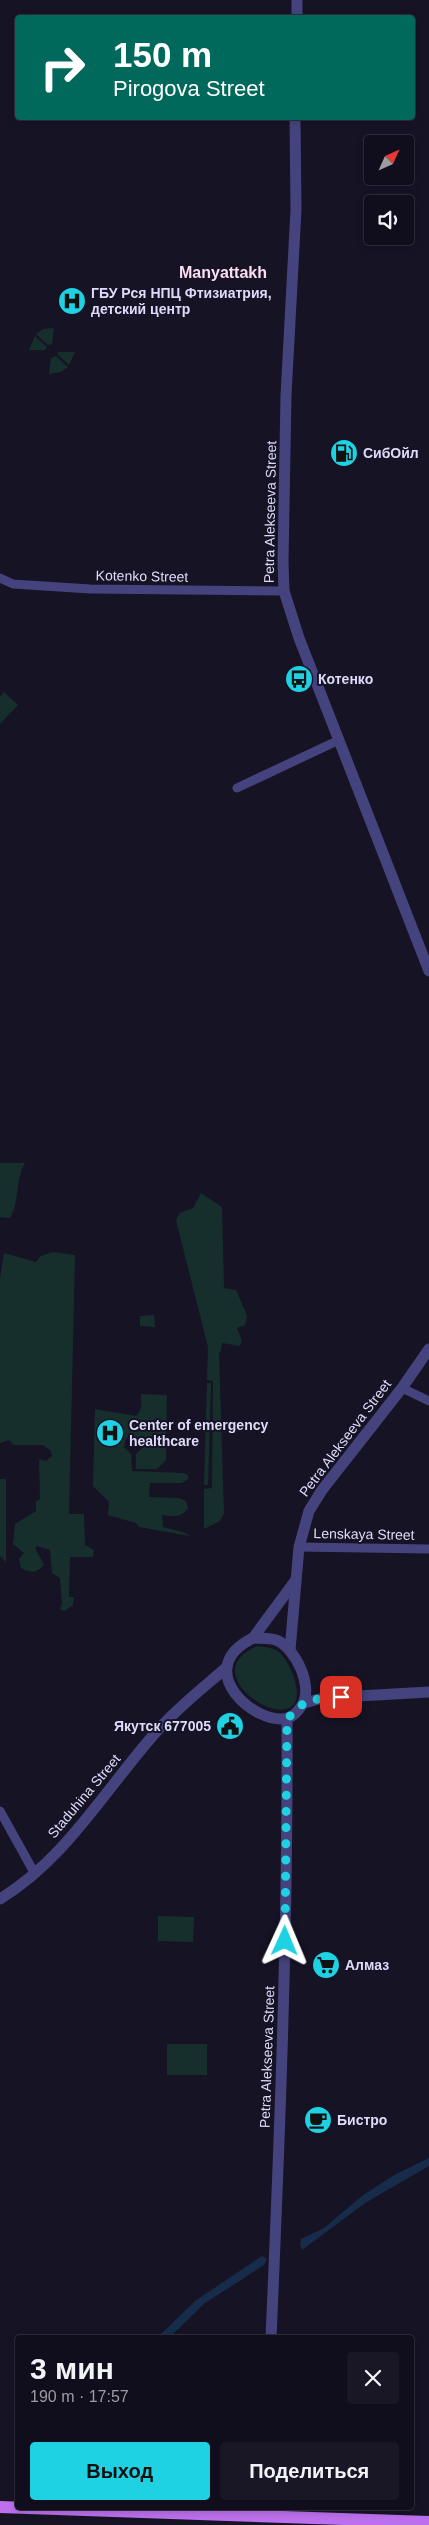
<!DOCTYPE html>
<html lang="ru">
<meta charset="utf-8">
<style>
body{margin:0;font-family:Arial,sans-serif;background:#191725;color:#f1f3f6;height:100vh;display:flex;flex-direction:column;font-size:19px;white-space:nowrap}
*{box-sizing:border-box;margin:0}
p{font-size:16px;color:#9c9ca3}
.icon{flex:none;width:28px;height:28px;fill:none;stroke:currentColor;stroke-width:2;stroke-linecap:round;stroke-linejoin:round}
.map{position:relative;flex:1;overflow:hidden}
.drawer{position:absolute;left:15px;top:2335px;width:399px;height:175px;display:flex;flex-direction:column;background:#100e1c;border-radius:5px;box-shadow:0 2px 8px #0003,0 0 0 1px #302e3b}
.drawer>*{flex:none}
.guide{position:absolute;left:15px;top:15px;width:400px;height:105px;border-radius:5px;box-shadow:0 2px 8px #0003,0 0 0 1px #302e3b;background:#00695c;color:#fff;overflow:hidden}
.needle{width:32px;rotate:45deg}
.controls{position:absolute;left:364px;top:135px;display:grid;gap:10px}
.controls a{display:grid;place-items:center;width:50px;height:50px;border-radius:5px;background:#100e1c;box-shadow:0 2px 8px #0003,0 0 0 1px #302e3b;font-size:25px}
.pin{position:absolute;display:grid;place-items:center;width:42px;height:42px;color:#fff;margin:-21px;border-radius:10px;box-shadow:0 2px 8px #0006}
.me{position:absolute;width:55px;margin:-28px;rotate:1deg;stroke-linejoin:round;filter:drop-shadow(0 0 4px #0008)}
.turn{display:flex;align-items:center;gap:18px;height:105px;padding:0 15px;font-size:22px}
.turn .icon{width:65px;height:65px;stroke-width:2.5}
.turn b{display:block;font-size:35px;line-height:42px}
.round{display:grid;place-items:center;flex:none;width:52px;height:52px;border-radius:5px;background:#191725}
.headline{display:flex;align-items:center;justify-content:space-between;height:85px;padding:0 15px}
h1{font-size:30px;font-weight:600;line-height:38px}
.button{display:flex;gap:10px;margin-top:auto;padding:10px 15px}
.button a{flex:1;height:58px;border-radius:5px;background:#1fd2e3;color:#111;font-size:20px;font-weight:600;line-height:58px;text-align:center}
.button a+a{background:#191725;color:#f1f3f6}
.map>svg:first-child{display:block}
.green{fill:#162f2d}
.water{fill:#172c4a}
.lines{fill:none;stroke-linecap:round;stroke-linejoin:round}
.minor{stroke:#45437e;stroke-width:9}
.tertiary{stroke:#45437e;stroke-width:11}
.primary{stroke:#bd70ed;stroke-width:12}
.route{stroke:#1fd2e3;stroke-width:9;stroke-dasharray:0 16.2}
.labels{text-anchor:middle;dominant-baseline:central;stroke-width:4;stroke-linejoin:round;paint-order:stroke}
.poi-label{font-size:14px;font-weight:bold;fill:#dedbfa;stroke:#161325;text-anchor:start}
.street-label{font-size:14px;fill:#dedbfa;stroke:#161325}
.quarter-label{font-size:16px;font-weight:bold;fill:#fbddf0;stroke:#161325}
</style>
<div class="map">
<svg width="429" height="2525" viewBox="0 0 429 2525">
<rect width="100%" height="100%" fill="#161325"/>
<g class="green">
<path d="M54,328L52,344L48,345L36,334L43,329Z"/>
<path d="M35,336L47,347L45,350H29Z"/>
<path d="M58,352H75L69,365L57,354Z"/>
<path d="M56,356L68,367L61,372L49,374L51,358Z"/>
<path d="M4,692L18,705L0,724V697Z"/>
<path d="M0,1163H25C15,1180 20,1201 10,1218L0,1217Z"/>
<path d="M201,1193L222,1207L224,1288L236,1290L247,1316L245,1325L237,1328L242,1341L240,1346L222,1343L221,1351L219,1352L224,1514L220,1521L204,1529V1489L212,1488L213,1381L207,1380L208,1347L176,1220L180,1213L193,1208Z"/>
<path d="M53,1252L75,1255L69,1514H84L85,1545L94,1550L93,1557H70L69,1597H74L73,1605L64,1611L60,1609L62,1604L60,1578L52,1573L50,1550L37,1546L35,1548L44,1565C35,1574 31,1573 21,1568L19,1559L24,1553L13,1544L15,1524L36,1511V1502L40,1499L39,1459L46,1461L52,1456L51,1451L43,1445H14L9,1440L0,1443V1278L4,1253L36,1262L41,1256Z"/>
<path d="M154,1315L155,1327L140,1326V1316Z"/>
<path d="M207,1383H211L208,1485H204Z"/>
<path d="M141,1394L167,1395L166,1460L157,1469H136V1454L142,1448L139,1438L131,1437L126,1438L124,1447L131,1454L132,1471L184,1473L188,1475V1479L182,1483H150L149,1497L179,1498L186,1501L188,1508C180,1519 173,1516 162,1515L163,1527L183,1532L190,1536L139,1527L136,1523L108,1515L109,1502L93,1486L95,1409L136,1416C143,1410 141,1403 141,1394Z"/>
<path d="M0,1479H6V1562L0,1556Z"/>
<path d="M257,1646C264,1647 272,1647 279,1652C289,1660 303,1692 294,1704C277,1727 197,1672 257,1646Z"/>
<path d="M158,1916L194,1917L193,1942L158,1941Z"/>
<rect x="167" y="2044" width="40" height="31"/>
</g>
<g class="water">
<path d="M429,2158V2166L365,2203L302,2250L300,2244L301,2239L324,2228L362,2196L394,2175Z"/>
<path d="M262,2256L267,2259L264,2265L205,2303L170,2337H158L195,2301Z"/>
</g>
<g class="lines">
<g class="minor">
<path d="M0,578L13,584L90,589L284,591"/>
<path d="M237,788L339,740"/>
<path d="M402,1388L429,1401"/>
<path d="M299,1547L429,1549"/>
<path d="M0,1811L35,1874"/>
</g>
<g class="tertiary">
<path d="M297,18V0"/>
<path d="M295,118L296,210L286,395L283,562L284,591L299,638L429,971"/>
<path d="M253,1638C260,1638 269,1638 276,1640C295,1647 314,1687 302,1705C299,1710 294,1716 288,1718C256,1727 190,1669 253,1638Z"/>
<path d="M253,1638L295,1581"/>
<path d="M290,1650L299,1547L309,1511L322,1490L402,1388L429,1349"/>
<path d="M304,1703L323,1698L429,1692"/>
<path d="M0,1899C67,1858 106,1788 157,1731C178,1707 203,1688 227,1667"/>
<path d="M271,2338C280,2131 288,1925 287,1718"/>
</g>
<path class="primary" d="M0,2507L429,2522"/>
</g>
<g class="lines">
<path class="route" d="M285,1941L287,1718C294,1714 299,1706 305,1703C316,1698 329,1698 341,1697"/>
</g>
<defs>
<g id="hospital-disc" transform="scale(1.4375)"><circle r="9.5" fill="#1fd2e3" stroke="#161325"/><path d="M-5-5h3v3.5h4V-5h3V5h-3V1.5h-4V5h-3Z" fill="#111"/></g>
<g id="fuel-disc" transform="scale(1.4375)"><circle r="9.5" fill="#1fd2e3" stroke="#161325"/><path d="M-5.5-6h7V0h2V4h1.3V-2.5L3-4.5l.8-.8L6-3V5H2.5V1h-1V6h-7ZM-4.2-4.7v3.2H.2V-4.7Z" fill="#111"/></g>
<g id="bus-disc" transform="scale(1.4375)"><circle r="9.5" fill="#1fd2e3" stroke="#161325"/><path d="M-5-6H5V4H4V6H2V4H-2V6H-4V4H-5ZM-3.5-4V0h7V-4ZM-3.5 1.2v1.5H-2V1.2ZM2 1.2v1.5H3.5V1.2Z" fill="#111"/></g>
<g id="civic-disc" transform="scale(1.4375)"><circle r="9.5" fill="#1fd2e3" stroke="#161325"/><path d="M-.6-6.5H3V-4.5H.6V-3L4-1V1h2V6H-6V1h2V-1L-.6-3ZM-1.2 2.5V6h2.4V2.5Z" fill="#111"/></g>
<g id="supermarket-disc" transform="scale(1.4375)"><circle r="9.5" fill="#1fd2e3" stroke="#161325"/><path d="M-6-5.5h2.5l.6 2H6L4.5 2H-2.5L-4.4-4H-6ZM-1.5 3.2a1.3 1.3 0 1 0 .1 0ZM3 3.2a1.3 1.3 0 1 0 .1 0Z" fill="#111"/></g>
<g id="cafe-disc" transform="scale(1.4375)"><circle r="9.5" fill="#1fd2e3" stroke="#161325"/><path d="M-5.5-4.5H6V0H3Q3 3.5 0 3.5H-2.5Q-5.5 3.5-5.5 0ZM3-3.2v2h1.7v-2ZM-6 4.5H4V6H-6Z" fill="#111"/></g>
</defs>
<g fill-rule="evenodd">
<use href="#hospital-disc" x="72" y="301"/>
<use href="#fuel-disc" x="344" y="453"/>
<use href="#bus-disc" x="299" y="679"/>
<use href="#hospital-disc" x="110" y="1433"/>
<use href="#civic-disc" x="230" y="1726"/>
<use href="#supermarket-disc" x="326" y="1965"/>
<use href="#cafe-disc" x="318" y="2120"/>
</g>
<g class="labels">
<g class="poi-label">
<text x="91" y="293">ГБУ Рся НПЦ Фтизиатрия,<tspan x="91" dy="16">детский центр</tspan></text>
<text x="363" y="453">СибОйл</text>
<text x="318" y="679">Котенко</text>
<text x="129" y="1425">Center of emergency<tspan x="129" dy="16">healthcare</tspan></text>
<text x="211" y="1726" text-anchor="end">Якутск 677005</text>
<text x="345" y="1965">Алмаз</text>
<text x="337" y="2120">Бистро</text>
</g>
<g class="street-label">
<text transform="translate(270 512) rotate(-89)">Petra Alekseeva Street</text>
<text transform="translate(142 576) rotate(1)">Kotenko Street</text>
<text transform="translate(345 1438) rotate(-53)">Petra Alekseeva Street</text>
<text transform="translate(364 1534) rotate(1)">Lenskaya Street</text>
<text transform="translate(84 1796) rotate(-50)">Staduhina Street</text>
<text transform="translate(267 2057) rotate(-88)">Petra Alekseeva Street</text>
</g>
<g class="quarter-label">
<text x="223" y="272">Manyattakh</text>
</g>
</g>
</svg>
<div class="controls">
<a><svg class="needle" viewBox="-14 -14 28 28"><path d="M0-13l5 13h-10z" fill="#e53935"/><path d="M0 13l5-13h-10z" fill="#9c9ca3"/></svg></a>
<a><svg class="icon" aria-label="sound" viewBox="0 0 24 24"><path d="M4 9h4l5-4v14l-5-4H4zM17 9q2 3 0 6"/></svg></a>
</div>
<div class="pin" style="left:341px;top:1697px;background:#d93025"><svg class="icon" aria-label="arrive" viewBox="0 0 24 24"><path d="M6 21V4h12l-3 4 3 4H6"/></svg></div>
<svg class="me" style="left:285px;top:1941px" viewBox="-20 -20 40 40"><path d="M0-17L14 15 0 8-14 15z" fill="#1fd2e3" stroke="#fff" stroke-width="4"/></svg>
<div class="guide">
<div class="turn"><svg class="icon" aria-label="right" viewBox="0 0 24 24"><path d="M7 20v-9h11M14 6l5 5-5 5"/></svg><div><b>150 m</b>Pirogova Street</div></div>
</div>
<section class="drawer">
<div class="headline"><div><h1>3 мин</h1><p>190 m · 17:57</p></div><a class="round"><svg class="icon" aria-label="close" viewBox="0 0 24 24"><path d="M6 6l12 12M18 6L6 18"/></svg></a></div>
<div class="button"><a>Выход</a><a>Поделиться</a></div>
</section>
</div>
